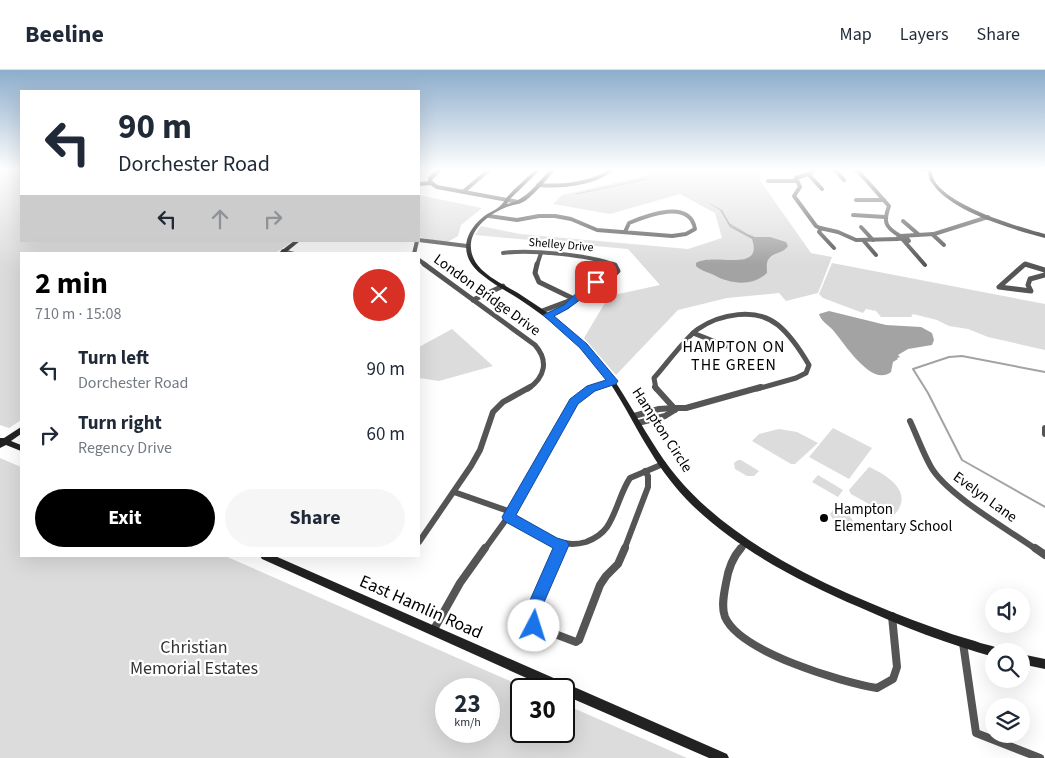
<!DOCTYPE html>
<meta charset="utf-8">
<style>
body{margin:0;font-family:"Source Sans 3",sans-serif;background:#f6f6f7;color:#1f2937;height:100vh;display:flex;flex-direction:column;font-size:19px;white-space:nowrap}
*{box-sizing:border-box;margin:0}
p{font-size:16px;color:#747a83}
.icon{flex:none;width:28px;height:28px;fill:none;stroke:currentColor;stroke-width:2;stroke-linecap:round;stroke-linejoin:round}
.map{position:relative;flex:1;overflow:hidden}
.panel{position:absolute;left:20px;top:182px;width:400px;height:305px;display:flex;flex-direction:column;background:#fff;border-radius:0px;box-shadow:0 5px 20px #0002}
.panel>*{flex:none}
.hud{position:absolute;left:20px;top:20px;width:400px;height:152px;border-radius:0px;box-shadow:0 5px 20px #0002;background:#fff;color:#1f2937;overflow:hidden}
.controls{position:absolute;left:985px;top:518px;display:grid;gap:10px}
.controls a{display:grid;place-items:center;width:45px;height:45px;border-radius:50%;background:#fff;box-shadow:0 5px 20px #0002;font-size:25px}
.speed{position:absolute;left:435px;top:608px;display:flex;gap:10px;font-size:25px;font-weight:700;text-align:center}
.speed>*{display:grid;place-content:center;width:65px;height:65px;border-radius:50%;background:#fff;box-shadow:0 5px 20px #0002;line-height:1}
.speed small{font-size:12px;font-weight:400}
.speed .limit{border:2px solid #111;border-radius:8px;background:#fff;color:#111}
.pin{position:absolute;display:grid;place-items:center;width:42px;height:42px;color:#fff;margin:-21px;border-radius:10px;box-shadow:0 2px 8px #0006}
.me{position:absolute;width:55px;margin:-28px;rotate:5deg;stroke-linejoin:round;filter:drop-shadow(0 0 4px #0008)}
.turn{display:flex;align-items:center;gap:18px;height:105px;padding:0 15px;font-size:22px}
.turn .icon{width:65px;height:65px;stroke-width:2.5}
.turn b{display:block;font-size:35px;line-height:42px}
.lanes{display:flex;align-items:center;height:48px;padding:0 15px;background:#0003;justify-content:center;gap:25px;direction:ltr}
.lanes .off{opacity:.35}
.round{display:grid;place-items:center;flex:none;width:52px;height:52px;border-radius:26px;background:#f6f6f7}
.summary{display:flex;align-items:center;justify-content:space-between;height:85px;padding:0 15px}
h1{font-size:30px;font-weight:700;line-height:38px;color:#000}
.button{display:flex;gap:10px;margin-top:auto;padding:10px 15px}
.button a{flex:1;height:58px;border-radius:30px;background:#000;color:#fff;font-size:20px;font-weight:700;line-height:58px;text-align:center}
.button a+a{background:#f6f6f7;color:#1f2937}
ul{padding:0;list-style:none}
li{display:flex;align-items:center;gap:15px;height:65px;padding:0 15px}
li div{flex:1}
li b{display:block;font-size:19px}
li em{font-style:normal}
header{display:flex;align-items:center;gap:30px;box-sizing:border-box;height:70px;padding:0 25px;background:#fff;border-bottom:1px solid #e0e1e3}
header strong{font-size:24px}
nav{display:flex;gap:28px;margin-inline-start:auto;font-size:18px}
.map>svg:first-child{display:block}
.green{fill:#dcdcdc;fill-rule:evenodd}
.water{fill:#a3a3a3}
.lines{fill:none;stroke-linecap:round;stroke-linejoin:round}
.stream-far1{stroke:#a3a3a3;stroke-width:1}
.stream{stroke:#a3a3a3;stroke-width:2}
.street-far3{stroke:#555;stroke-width:4}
.street-far2{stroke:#555;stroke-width:5}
.street-far1{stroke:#555;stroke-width:6}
.street{stroke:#555;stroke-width:8}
.secondary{fill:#222;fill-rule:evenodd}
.route{fill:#1a73e8;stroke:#114b97}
.poi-dot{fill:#000;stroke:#fff;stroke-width:2}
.labels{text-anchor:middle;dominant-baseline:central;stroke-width:4.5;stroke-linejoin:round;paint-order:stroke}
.far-street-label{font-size:12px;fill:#000;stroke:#fff}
.street-label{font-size:15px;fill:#000;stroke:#fff}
.poi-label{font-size:15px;fill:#000;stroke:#fff;text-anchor:start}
.neighbourhood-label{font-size:16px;letter-spacing:1px;fill:#000;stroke:#fff}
.near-street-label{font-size:18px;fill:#000;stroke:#fff}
.near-park-label{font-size:18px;fill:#333;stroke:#fff}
</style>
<header>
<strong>Beeline</strong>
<nav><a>Map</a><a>Layers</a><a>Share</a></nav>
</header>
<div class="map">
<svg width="1045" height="688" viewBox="0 0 1045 688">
<rect width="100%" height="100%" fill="#fff"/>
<g class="green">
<path d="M21,99V171H293L274,184H21V350L9,358L0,355V100Z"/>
<path d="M642,99H762L759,109L811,183L832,187L818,223L786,231L779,223L727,228L678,240L616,305L584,268L609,226L660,215L628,179L475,165L481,156L520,164L688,179L722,168L715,143L680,124L610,144L553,134L562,125L649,105Z"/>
<path d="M419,125L482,138L461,155L458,166L446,173L419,167Z"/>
<path d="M832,193L1045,234V280L988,267L968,259L949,256L937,250L913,244L911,247H881L876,241L866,239L863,243L823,228L819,224Z"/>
<path d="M452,259L493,296L439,311L419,308V277Z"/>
<path d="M833,358L872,378L849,409L809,387Z"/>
<path d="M779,359L797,362L818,373L795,394H791L752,371L759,364Z"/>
<path d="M0,388L21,397V486H225L528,619H521V661H564V634L687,688H0ZM446,619H489V661H446Z"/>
<path d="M738,390H741L759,401L754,406H747L735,399L734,393Z"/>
<path d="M869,397C890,406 916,425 892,447L851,424L849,420Z"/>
<path d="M818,405L843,420L838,427L812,412Z"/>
<path d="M834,439C842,439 851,445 854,453L851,457C840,457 834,453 830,444Z"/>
</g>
<g class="water">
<path d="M705,131L722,140L731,156L745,163L755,167H770L786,172L788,176C783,184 772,182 768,190C766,194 767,199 767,203C752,217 730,214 714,205C708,202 701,201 696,196V193C713,182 764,204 752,169L730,157L720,140Z"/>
<path d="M829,241L886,255L921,257L932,263L934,270L932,275L908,279L898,285L900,287L897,288L898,289L893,292L891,302C871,318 843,271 832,259C827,254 821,251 819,244Z"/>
</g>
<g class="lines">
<g class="stream-far1">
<path d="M650,108L657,105"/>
<path d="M576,124L647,109"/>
<path d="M728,153L745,163"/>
</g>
<path class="stream" d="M1045,302L962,286L949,287L913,299L928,323L962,390L1045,437"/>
<g class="street-far3">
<path d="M440,99L430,109L431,113L437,117L518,132"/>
<path d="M815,99L811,103L796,108L800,117L794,126L816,156L820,158L838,162L856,170L898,169"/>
<path d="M834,99L844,110"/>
<path d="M852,99L859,102L889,136C883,152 885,157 900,166"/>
<path d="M808,104L822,119"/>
<path d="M768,111H796"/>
<path d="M419,114L431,113"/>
<path d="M538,115C562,117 593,114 613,99"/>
<path d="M463,122L490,99"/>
<path d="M856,130H884"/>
<path d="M853,145L885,147"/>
<path d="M489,146L517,150L539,146H555L571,149L597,160L672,166L686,164L695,159C690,129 648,145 629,153L625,162"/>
<path d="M903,151L918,164"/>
<path d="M861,157L873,170"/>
<path d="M821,158L819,162L834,178"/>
<path d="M932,164L944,175"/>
<path d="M906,167L909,171L898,168L900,166L934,164L988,147"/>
<path d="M419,170L467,176"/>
<path d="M863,170L876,185"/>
<path d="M904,171L925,195"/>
<path d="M283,181L294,184"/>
<path d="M503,183C529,179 590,185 615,195"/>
<path d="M414,184L417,171"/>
<path d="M419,190L426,195"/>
<path d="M537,195L541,183"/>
<path d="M1024,195H1028"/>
</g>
<g class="street-far2">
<path d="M424,194L535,275C549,291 545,307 528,319"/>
<path d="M537,194L535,203L539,212L574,229"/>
<path d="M1045,200L1025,194L999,217L1031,221L1028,215L1030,209L1045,205"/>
<path d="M473,230L503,216"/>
<path d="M542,241L574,229"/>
<path d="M548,245L567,237L589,216L611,208L618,201L615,195L612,194"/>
<path d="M693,263L726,276"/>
<path d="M592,319L613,311"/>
<path d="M656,319L654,308C665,296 686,267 698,259C720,244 756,237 778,255C789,264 802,283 809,295L806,303L796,308L757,319"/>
</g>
<g class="street-far1">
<path d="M655,317L674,338"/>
<path d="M674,338L675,340"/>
<path d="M674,338H686L761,317"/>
<path d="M634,346L659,339L674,338"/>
<path d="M910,351C917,366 923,383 931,397C947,425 1009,460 1037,480"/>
<path d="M638,353L665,346L673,341"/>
<path d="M1045,358V364"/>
<path d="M454,422L511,442"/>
<path d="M508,447C533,458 556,481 586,472C594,469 602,464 607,457C617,442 620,423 630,408L663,394"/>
<path d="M419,472L471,396L480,380L493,342L503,332L530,317"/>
<path d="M484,480L508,447L574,332L595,317"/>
<path d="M560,480L562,475"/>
<path d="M624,480L648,417V406L645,401"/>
<path d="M740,480L746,473"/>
</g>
<g class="street">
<path d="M561,478L530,550L534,556L576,572L579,570L600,515L606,506L618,494L625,478"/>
<path d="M741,478C732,488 728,500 726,513C724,523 721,537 725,547C740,582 841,612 877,618L893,609L897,597L892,546"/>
<path d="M1035,478L1045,485"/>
<path d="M433,561L460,513L485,478"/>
<path d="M963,573L976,663L1040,688"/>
</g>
<g class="secondary">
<path d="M536,99H541L510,129L507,134C527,130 538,112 551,99H556C546,110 537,122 525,131C518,135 510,135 502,139C489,145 473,157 471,173C470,183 474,192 481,199C491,209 506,216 518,223C538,236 559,250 577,266C621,306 640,362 677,407C738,480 845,525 932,557C946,562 960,567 975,571C982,574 990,575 998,578L999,581H994V587C948,574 903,557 859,537C799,511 740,481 692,435C676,419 662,401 650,381C633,354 619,323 599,298C576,269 549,249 519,229C506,221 493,214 481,204C460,187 462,165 482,148C487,143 497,140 501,135C504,133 505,128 508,126C517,116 527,108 536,99Z"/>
<path d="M913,99H931C932,103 933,107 934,110C948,136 1018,157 1045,164V168C1012,159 951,142 932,113C929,110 929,106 928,102Z"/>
<path d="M294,171H300L284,184H277Z"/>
<path d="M21,357V364L11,371L21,375V381L6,375L0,378V368H4Z"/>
<path d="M260,486H275L727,684L729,688H709L564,625V619H551L262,489Z"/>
<path d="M1021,584L1045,589V599L1021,594Z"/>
</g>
</g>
<linearGradient id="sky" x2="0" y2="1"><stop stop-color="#8cadcc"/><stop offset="0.51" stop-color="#fff"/><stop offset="1" stop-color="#fff" stop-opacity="0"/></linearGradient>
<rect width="1045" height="195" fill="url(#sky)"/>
<path class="route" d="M596,209L600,212C586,225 572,238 554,246L587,274L618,311L616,314L595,321L578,334L516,445L557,468L567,471L569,475L538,546L542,556L539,561L534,563C527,560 521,555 523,546L553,478L504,451L502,447L570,329L587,316L606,310L580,278L543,245L564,235L586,214Z"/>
<circle class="poi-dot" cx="824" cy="448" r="5"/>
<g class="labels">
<g class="far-street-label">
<text transform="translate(561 175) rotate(5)">Shelley Drive</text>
</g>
<g class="street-label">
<text transform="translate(487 225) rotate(36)">London Bridge Drive</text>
<text transform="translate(662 360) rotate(57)">Hampton Circle</text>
<text transform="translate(985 427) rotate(36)">Evelyn Lane</text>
</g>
<g class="poi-label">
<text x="834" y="439">Hampton<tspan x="834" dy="17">Elementary School</tspan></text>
</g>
<g class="neighbourhood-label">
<text x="734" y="277">HAMPTON ON<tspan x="734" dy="18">THE GREEN</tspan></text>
</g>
<g class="near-street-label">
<text transform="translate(421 537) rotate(24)">East Hamlin Road</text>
</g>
<g class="near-park-label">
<text x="194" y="577">Christian<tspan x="194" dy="21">Memorial Estates</tspan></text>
</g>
</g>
</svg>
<div class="controls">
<a><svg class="icon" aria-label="sound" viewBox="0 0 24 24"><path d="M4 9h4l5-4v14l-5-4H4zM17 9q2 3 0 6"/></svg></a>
<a><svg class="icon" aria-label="search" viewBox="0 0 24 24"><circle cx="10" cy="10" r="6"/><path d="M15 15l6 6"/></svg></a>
<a><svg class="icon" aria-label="layers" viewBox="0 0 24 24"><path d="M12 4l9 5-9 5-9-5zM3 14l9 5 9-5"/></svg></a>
</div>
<div class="speed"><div>23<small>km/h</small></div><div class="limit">30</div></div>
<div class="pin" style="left:596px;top:212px;background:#d93025"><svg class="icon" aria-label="arrive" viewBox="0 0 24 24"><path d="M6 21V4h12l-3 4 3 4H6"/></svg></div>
<svg class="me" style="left:534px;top:556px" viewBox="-20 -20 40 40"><circle r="19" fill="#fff"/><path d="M0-13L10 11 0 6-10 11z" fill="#1a73e8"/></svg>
<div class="hud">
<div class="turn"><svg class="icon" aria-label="left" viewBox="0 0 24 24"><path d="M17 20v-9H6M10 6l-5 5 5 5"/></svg><div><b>90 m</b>Dorchester Road</div></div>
<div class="lanes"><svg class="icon" aria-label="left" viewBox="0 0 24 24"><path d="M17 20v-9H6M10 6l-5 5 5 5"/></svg><svg class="icon off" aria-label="ahead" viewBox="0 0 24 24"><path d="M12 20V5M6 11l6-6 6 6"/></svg><svg class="icon off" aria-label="right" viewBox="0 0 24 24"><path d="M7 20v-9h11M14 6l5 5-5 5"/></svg></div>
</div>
<section class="panel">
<div class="summary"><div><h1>2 min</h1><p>710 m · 15:08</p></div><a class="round" style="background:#d93025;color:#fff"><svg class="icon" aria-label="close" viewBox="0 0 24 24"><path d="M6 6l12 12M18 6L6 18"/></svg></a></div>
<ul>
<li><svg class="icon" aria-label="left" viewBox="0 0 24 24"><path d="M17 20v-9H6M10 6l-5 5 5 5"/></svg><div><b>Turn left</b><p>Dorchester Road</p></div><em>90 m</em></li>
<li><svg class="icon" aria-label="right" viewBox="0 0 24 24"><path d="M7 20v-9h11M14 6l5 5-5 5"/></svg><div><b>Turn right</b><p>Regency Drive</p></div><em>60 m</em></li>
</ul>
<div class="button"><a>Exit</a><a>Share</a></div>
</section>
</div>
